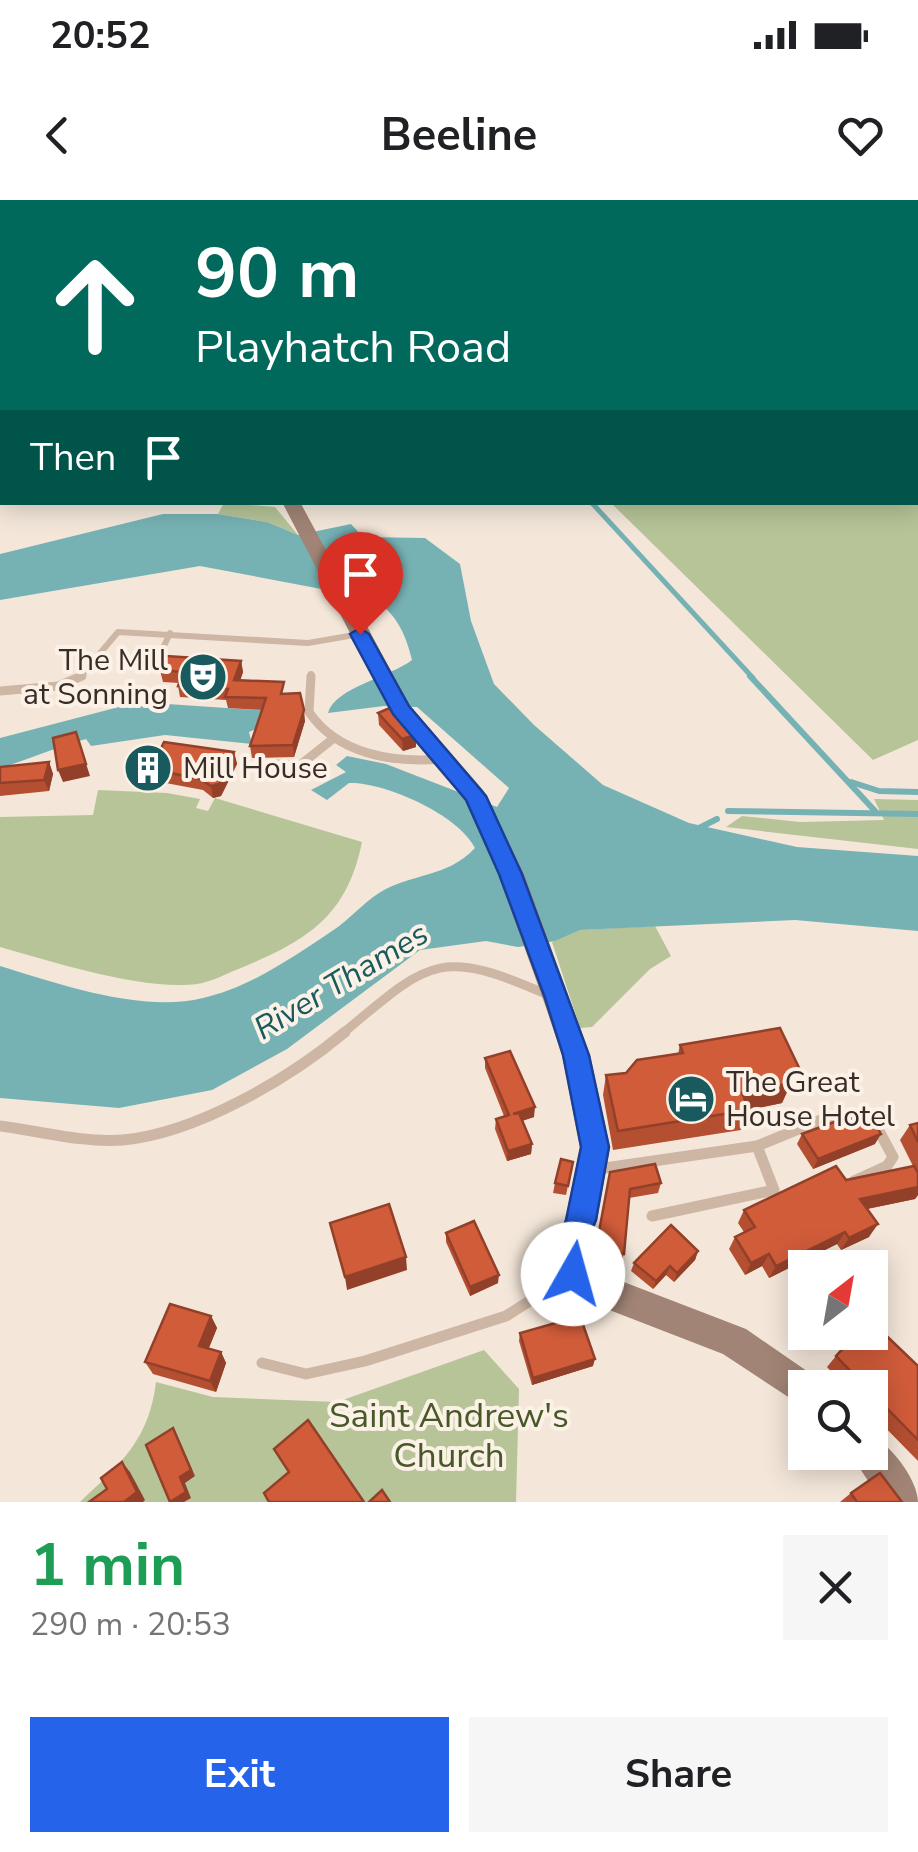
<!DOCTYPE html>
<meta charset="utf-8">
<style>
body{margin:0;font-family:"Nunito Sans",sans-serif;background:#f6f6f6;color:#202124;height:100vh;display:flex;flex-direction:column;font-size:38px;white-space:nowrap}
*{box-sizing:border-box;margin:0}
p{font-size:32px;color:#757577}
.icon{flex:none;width:55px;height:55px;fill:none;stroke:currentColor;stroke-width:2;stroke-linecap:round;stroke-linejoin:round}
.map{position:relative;height:1302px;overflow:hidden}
.panel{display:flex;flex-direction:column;background:#fff;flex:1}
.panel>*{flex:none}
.top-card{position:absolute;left:0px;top:0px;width:920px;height:305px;box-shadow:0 5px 25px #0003;background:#00695c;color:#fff;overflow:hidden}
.needle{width:65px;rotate:31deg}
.buttons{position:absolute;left:788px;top:1050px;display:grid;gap:20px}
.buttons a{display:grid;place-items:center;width:100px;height:100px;border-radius:0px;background:#fff;box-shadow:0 5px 25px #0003;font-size:50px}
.pin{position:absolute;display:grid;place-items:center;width:85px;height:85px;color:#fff;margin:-102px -42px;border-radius:50% 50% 50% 0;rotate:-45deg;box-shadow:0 0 10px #0007}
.pin .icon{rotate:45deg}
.me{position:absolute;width:110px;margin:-55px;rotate:7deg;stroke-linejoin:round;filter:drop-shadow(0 0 8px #0008)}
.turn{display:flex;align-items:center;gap:35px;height:210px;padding:0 30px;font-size:45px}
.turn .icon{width:130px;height:130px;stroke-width:2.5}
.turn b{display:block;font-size:70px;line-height:85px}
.then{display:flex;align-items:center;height:95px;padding:0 30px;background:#0003;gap:20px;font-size:38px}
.round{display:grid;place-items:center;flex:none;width:105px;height:105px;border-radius:0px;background:#f6f6f6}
.summary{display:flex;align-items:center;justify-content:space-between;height:170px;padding:0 30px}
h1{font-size:60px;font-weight:700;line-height:75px;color:#1e9e55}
.cta{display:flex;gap:20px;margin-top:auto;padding:20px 30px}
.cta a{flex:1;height:115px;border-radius:0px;background:#2563eb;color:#fff;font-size:40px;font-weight:700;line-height:115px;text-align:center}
.cta a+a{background:#f6f6f6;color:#202124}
.status{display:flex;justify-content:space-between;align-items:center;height:70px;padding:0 50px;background:#fff;direction:ltr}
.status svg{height:28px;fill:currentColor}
header{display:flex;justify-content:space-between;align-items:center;height:130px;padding:0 30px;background:#fff;font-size:45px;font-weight:700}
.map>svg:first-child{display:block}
.green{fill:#b6c498}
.water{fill:#76b2b4}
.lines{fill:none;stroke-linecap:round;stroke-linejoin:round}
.stream-far1{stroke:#76b2b4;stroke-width:5}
.stream{stroke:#76b2b4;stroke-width:6}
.service-far2{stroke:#cdb6a4;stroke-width:6}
.service-far1{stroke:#cdb6a4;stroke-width:9}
.service{stroke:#cdb6a4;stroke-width:11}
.minor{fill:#cdb6a4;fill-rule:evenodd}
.secondary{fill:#a18475;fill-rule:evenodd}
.wall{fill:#b44f32}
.shaded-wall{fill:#924029}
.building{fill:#d15c3a;stroke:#924029;stroke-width:2.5}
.route{fill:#2563eb;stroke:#184099;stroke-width:2.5}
.labels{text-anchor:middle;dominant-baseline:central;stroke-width:8;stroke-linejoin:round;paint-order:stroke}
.poi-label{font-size:30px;fill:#382c27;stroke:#fbf1e6;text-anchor:start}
.water-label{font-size:32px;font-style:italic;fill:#185a5d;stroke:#fbf1e6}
.near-park-label{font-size:35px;fill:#485928;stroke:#fbf1e6}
</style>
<div class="status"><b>20:52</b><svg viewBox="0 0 49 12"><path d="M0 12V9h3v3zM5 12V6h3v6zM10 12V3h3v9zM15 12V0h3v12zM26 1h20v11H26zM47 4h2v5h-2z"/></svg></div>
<header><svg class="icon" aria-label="back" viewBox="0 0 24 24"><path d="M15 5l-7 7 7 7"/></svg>Beeline<svg class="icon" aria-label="heart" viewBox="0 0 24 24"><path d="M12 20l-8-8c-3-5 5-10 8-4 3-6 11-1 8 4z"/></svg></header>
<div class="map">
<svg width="918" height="1302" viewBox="0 0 918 1302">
<rect width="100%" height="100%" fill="#f4e7da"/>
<g class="green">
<path d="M918,165V540L873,560L611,303L918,302Z"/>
<path d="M224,303L275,307L298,335L267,322L218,314Z"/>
<path d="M98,590L167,593L200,599L196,608L208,611L215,598L362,642C347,716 308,740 241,768C227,773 212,782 197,784C144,791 53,762 0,747V617L93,615Z"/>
<path d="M874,599L918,600V649L726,627L742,616L800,622L884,620Z"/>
<path d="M655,726L671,756L650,769L592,827L580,828L552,742L579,730Z"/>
<path d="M484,1150L519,1189L516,1302H80C121,1263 149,1240 156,1182L213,1197L337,1202Z"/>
</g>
<g class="water">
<path d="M163,314H218L267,322L298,335L351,324L363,337L425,338L460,364L471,421L494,484L534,525L603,585L689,623L797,647L918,656V731L795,720L580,730L555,741L518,747L486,741L420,750L287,849L212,890L119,908L0,898V766C59,784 141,813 203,798C249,788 293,757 332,731C349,720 362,704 379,693C411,673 447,678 475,648C459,615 385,582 349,583L327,600L311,590L346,572L336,565L347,556L386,564L497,607L509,588L417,507L384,506L328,513C334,488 392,476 412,460C406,434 394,408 369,398L200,366L0,400V354Z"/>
<path d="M138,502L272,511L270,523L249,532L252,544L165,535L91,546L86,539C55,547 31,559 0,568V538Z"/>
</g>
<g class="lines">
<path class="stream-far1" d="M591,302L753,478"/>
<g class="stream">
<path d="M750,476L875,611"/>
<path d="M851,582L879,591L918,592"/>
<path d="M728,611L918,614"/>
<path d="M701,627L717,619"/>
</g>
<g class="service-far2">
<path d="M163,448L170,433"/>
<path d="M79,478L118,432L308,443L360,434"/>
<path d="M311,478V474"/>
</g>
<g class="service-far1">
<path d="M311,476L309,512C338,555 394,563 442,559"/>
<path d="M0,491L58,486L82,476"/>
<path d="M277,564L300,565L334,538"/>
<path d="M342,834C430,760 439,747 548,795"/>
</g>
<g class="service">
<path d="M0,926C40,931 82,943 123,940C197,933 290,878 345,832"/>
<path d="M757,946L828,917L870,914L893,957L887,966L854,981"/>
<path d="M598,969L757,946L774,990L652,1016"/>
<path d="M262,1163L306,1174L365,1161L506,1116L570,1075"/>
</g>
<g class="minor">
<path d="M2,18V27L0,28V19Z"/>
<path d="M0,111L2,112V118H0Z"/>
<rect x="0" y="127" width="2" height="12"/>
</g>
<g class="secondary">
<path d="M81,0H94L95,2H82Z"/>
<path d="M282,302H300L410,506L483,590L524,674L590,855L610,947L597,1021L587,1045L589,1065L603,1074L746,1129L817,1178L822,1188H805V1208L723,1154L581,1099L561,1086L555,1045L565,1021L580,947L562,855L543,799L498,674L465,600L390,510Z"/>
<path d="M870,1235C890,1243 918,1280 918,1302H882L849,1252H870Z"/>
</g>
</g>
<g class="wall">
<path d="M241,461L243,472L240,481L286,494L305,521L294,557L252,558L250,546L262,510L228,508L226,500L180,497L178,486L179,483L163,482L160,470Z"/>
<path d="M378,513L416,547L403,551L379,525Z"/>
<path d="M234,552L237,564L221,596L213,598L203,590L155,581L151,569Z"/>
<path d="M49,562L53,574L49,591L0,596V567Z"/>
<path d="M680,845L801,872L792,892H787L782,903L748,910L741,930L613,950L603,895L606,875L626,873L678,854Z"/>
<path d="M485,858L534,917L522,921L532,944L531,954L507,961L495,929L496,919L504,916L485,868Z"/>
<path d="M918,923V995L915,999L867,1009L869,1037L841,1050L837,1044L769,1078L762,1066L745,1075L729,1049L735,1037L744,1032L738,1023L744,1010L846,980L913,966L900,940L910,925Z"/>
<path d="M802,934L875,944L813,969L797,944Z"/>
<path d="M573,962L566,995L553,993L555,983Z"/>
<path d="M610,972L661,983L658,993L629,998L624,1054L621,1062L594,1057Z"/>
<path d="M446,1033L498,1083L470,1096L446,1042Z"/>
<path d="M698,1051L695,1060L674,1082L666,1075L653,1089L631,1071L634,1063Z"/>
<path d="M211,1116L217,1128L209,1148L221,1152L226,1163L216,1192L153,1174L145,1162Z"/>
<path d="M520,1133L593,1166L532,1185L519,1141Z"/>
<path d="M836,1156L918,1166V1261L870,1212V1188H846L827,1167Z"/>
<path d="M851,1293L902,1302H840Z"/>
</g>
<g class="shaded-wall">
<path d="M241,461L243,472L236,492L234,480Z"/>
<path d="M304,510L305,521L294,557L293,545Z"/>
<path d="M76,532L90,576L63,582L58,570Z"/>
<path d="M416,535V547L403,551L402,539Z"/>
<path d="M234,552L237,564L221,596L213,598L211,586Z"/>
<path d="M49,562L53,574L49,591L44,580Z"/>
<path d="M791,883L782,903L734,913L742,893Z"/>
<path d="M535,907L534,917L512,924L513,914Z"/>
<path d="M881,934L875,944L813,969L818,959Z"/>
<path d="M532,944L531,954L507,961L508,951Z"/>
<path d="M918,987V995L915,999L852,1012L860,999Z"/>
<path d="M878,1024L869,1037L841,1050L849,1038Z"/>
<path d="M845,1032L837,1044L769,1078L776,1066Z"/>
<path d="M698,1051L695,1060L674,1082L677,1073Z"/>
<path d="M769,1054L762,1066L745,1075L751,1063Z"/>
<path d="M406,1057L407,1070L347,1090L345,1077Z"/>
<path d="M670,1066L666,1075L653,1089L656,1081Z"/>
<path d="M499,1075L498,1083L470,1096V1087Z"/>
<path d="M211,1116L217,1128L205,1157L199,1146Z"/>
<path d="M221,1152L226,1163L216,1192L210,1181Z"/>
<path d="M595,1159L593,1166L532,1185L533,1178Z"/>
<path d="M173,1228L177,1235L195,1276L185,1283L191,1298L184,1302H170L180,1277Z"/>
<path d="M122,1262L130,1272L145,1300L143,1302H124Z"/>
</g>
<g class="building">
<path d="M0,136L2,147V206L0,207Z"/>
<path d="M166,456L241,461L234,480L284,482L281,494L300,493L304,510L293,545L250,546L266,498L225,497L228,489L178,486L183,472L160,470Z"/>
<path d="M392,507L416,535L402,539L378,513Z"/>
<path d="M76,532L86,564L58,570L53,538Z"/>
<path d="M164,542L234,552L219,584L211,586L200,579L151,569Z"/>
<path d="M49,562L44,580L0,583V567Z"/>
<path d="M780,828L801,872L786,873L791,883L742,893L749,910L618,931L606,875L626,873L637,860L683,853L680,845Z"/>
<path d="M510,851L535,907L513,914L519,913L532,944L508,951L496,919L509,915L485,858Z"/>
<path d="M870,914L881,934L818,959L802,934L853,915Z"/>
<path d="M918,923V942L910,925Z"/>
<path d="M561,959L573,962L568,986L555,983Z"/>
<path d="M655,964L661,983L630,989L624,1054L596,1048L610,972Z"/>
<path d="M836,966L846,980L914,966L918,973V987L860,999L878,1024L849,1038L845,1032L776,1066L769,1054L751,1063L735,1037L755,1027L744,1010Z"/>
<path d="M389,1004L406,1057L345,1077L330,1023Z"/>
<path d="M474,1021L499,1075L470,1087L446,1033Z"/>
<path d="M671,1025L698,1051L677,1073L670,1066L656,1081L634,1063Z"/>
<path d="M170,1104L211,1116L199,1146L221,1152L210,1181L145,1162Z"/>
<path d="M580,1116L595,1159L533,1178L520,1133Z"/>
<path d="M870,1120L918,1166V1240L870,1191V1188H867L836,1156L858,1132H870Z"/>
<path d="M308,1220L364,1302H269L264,1293L289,1272L274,1249Z"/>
<path d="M173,1228L191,1270L180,1277L186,1292L170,1302L146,1245Z"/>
<path d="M122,1262L137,1292L124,1302H89L107,1289L101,1278Z"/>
<path d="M880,1273L902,1302H857L851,1293Z"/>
<path d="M382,1290L390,1302H369Z"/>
</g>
<path class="route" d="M360,428L369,434L409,506L486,596L522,674L589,855L609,947L596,1020L586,1044L588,1074L583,1084L573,1089L562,1084L557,1044L566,1020L581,947L563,855L545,798L499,674L466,600L393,514L350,434Z"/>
<defs>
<g id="theatre-disc" transform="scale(2.5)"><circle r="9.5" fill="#185a5d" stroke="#fbf1e6"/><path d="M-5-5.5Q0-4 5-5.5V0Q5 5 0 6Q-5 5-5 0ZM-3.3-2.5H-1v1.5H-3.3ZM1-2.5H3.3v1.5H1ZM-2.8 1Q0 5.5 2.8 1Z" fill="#fff"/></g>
<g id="building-disc" transform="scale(2.5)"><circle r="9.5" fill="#185a5d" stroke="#fbf1e6"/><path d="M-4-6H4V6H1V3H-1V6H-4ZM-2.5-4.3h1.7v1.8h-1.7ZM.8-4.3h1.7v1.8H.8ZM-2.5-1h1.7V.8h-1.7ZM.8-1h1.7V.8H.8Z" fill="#fff"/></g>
<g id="hotel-disc" transform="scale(2.5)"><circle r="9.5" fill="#185a5d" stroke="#fbf1e6"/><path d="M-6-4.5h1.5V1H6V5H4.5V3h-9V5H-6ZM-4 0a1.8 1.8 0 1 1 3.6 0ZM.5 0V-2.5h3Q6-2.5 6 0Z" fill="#fff"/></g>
</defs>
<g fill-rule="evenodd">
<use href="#theatre-disc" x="203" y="477"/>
<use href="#building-disc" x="148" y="568"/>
<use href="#hotel-disc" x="691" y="899"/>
</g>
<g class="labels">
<g class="poi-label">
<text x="168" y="460" text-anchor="end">The Mill<tspan x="168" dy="34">at Sonning</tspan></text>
<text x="183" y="568">Mill House</text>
<text x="726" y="882">The Great<tspan x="726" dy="34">House Hotel</tspan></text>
</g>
<g class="water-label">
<text transform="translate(341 781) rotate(-31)">River Thames</text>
</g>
<g class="near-park-label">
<text x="449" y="1215">Saint Andrew's<tspan x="449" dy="40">Church</tspan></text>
</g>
</g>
</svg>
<div class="buttons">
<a><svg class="needle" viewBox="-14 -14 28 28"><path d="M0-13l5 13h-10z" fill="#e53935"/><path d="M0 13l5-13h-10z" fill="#757577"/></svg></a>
<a><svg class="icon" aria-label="search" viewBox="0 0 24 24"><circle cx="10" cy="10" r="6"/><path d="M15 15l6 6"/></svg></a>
</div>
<div class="pin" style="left:360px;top:434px;background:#d93025"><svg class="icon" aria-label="arrive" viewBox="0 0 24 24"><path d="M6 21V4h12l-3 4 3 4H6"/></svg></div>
<svg class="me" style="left:573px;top:1074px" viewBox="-20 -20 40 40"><circle r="19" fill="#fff"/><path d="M0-13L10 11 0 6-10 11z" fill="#2563eb"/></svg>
<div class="top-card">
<div class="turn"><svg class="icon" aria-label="ahead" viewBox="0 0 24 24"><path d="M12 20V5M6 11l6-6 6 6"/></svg><div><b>90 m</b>Playhatch Road</div></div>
<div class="then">Then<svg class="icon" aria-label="arrive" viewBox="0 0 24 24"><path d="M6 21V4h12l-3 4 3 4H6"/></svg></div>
</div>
</div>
<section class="panel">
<div class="summary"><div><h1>1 min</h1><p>290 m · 20:53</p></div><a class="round"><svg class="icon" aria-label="close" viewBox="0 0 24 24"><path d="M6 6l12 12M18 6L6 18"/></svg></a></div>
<div class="cta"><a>Exit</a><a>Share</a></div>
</section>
